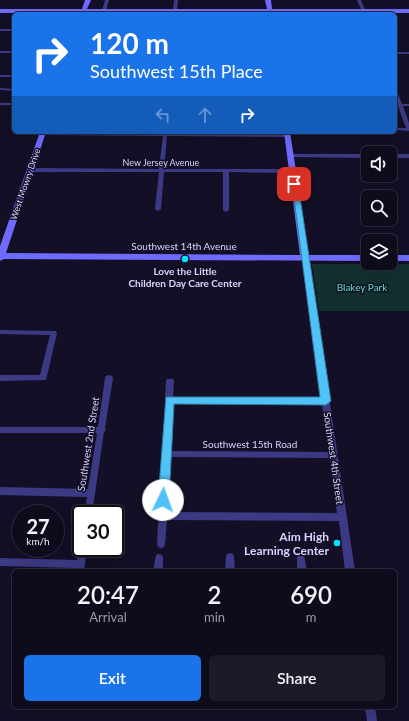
<!DOCTYPE html>
<style>
body{margin:0;font-family:Lato,sans-serif;background:#1c1929;color:#f1f3f6;height:100vh;display:flex;flex-direction:column;font-size:15px;white-space:nowrap}
*{box-sizing:border-box;margin:0}
p{font-size:13px;color:#9b9ba3}
.icon{flex:none;width:22px;height:22px;fill:none;stroke:currentColor;stroke-width:2;stroke-linecap:round;stroke-linejoin:round}
.map{position:relative;flex:1;overflow:hidden}
.panel{position:absolute;left:12px;top:569px;width:385px;height:140px;display:flex;flex-direction:column;background:#0e0b1c;border-radius:6px;box-shadow:0 4px 16px #0002,0 0 0 1px #2e2b3b}
.panel>*{flex:none}
.top-card{position:absolute;left:12px;top:12px;width:385px;height:122px;border-radius:6px;box-shadow:0 4px 16px #0002,0 0 0 1px #2e2b3b;background:#1a73e8;color:#fff;overflow:hidden}
.controls{position:absolute;left:361px;top:146px;display:grid;gap:8px}
.controls a{display:grid;place-items:center;width:36px;height:36px;border-radius:6px;background:#0e0b1c;box-shadow:0 4px 16px #0002,0 0 0 1px #2e2b3b;font-size:20px}
.speed{position:absolute;left:12px;top:505px;display:flex;gap:8px;font-size:20px;font-weight:700;text-align:center}
.speed>*{display:grid;place-content:center;width:52px;height:52px;border-radius:50%;background:#0e0b1c;box-shadow:0 4px 16px #0002,0 0 0 1px #2e2b3b;line-height:1}
.speed small{font-size:10px;font-weight:400}
.speed .limit{border:2px solid #111;border-radius:6px;background:#fff;color:#111}
.pin{position:absolute;display:grid;place-items:center;width:34px;height:34px;color:#fff;margin:-17px;border-radius:8px;box-shadow:0 2px 6px #0006}
.me{position:absolute;width:44px;margin:-22px;rotate:3deg;stroke-linejoin:round;filter:drop-shadow(0 0 3px #0008)}
.turn{display:flex;align-items:center;gap:14px;height:84px;padding:0 12px;font-size:18px}
.turn .icon{width:52px;height:52px;stroke-width:2.5}
.turn b{display:block;font-size:28px;line-height:34px}
.lanes{display:flex;align-items:center;height:38px;padding:0 12px;background:#0003;justify-content:center;gap:20px;direction:ltr}
.lanes .off{opacity:.35}
.eta{display:flex;justify-content:space-evenly;align-items:center;height:68px;text-align:center}
.eta b{font-size:24px;font-weight:600;line-height:28px}
.action{display:flex;gap:8px;margin-top:auto;padding:8px 12px}
.action a{flex:1;height:46px;border-radius:6px;background:#1a73e8;color:#fff;font-size:16px;font-weight:600;line-height:46px;text-align:center}
.action a+a{background:#1c1929;color:#f1f3f6}
.map>svg:first-child{display:block}
.green{fill:#12302f}
.lines{fill:none;stroke-linecap:round;stroke-linejoin:round}
.street{fill:#3d3a85;fill-rule:evenodd}
.secondary{fill:#6f6bff;fill-rule:evenodd}
.route{fill:#4fc3f7;stroke:#337fa1}
.poi-dot{fill:#00e5ff;stroke:#130f26;stroke-width:1.5}
.labels{text-anchor:middle;dominant-baseline:central;stroke-width:3;stroke-linejoin:round;paint-order:stroke}
.far-street-label{font-size:9px;fill:#d9d4ff;stroke:#130f26}
.street-label{font-size:10px;fill:#d9d4ff;stroke:#130f26}
.poi-label{font-size:10px;font-weight:bold;fill:#d9d4ff;stroke:#130f26}
.park-label{font-size:10px;fill:#5fe0c0;stroke:#130f26}
.near-poi-label{font-size:12px;font-weight:bold;fill:#d9d4ff;stroke:#130f26;text-anchor:end}
</style>
<div class="map">
<svg width="409" height="721" viewBox="0 0 409 721">
<rect width="100%" height="100%" fill="#130f26"/>
<path class="green" d="M312,264H409V311H319Z"/>
<g class="lines">
<g class="street">
<path d="M105,0H109L106,11L104,12L102,11Z"/>
<path d="M174,0H178L177,11L175,12L173,11Z"/>
<path d="M357,0H361L367,14H363Z"/>
<rect x="0" y="29" width="14" height="2"/>
<rect x="0" y="51" width="14" height="2"/>
<rect x="395" y="52" width="14" height="2"/>
<rect x="0" y="75" width="14" height="2"/>
<path d="M0,88L14,89V91L0,90Z"/>
<path d="M395,90L397,91L402,104H409V106H403L409,123V131L395,130V128H406L398,106L395,105L397,104L395,97Z"/>
<rect x="0" y="103" width="14" height="2"/>
<path d="M41,133L287,135L289,136V137L167,136L164,169H292L295,171L292,173L229,172V210L226,212L223,210V172H164L161,209L158,211L155,209L159,172H30L27,170L30,168L159,169L163,136L43,135L41,134Z"/>
<path d="M290,154H368V158L288,157V155Z"/>
<rect x="390" y="154" width="19" height="4"/>
<path d="M305,255L308,257L355,571H345L339,521L167,520L165,544L164,547L161,548L158,547L157,544L166,381L167,379H173L174,381L173,397L322,398L302,257ZM172,403L322,404L329,452L170,451ZM170,457L330,458L337,513L167,512Z"/>
<path d="M0,330L56,331L57,333L46,380L0,381V375H40L50,335L0,334Z"/>
<path d="M109,375L112,376L113,378L105,428L106,430L104,432L92,514H84L87,497L0,495V487L88,489L97,433H0V427H98L105,378L106,376Z"/>
<path d="M80,545H81V548H87L84,571H74L75,568L0,566V558L77,560Z"/>
<path d="M230,553L233,554L234,557L235,571H225L226,557L227,554Z"/>
<path d="M159,554L162,555L163,558V571H153L156,555Z"/>
<path d="M301,554L304,555L307,571H297V558L298,555Z"/>
<path d="M365,707H375L377,721H367Z"/>
</g>
<g class="secondary">
<path d="M85,0H91L87,9H267L265,0H271L272,9H409V13H272L273,14H267V13H86V14H80L81,13H0V9H82Z"/>
<path d="M40,132H46L6,253L300,255L284,132H290L309,255H368V261L4,259L0,261V246Z"/>
<rect x="390" y="255" width="19" height="6"/>
</g>
</g>
<path class="route" d="M292,183L298,184L331,401L326,405L174,404L169,500L167,504L163,505L160,504L158,500L166,397H320Z"/>
<g class="poi-dot">
<circle cx="185" cy="259" r="4"/>
<circle cx="337" cy="543" r="4"/>
</g>
<g class="labels">
<g class="far-street-label">
<text x="161" y="162">New Jersey Avenue</text>
<text transform="translate(25 184) rotate(-71)">West Mowry Drive</text>
</g>
<g class="street-label">
<text x="184" y="246">Southwest 14th Avenue</text>
<text transform="translate(88 444) rotate(-81)">Southwest 2nd Street</text>
<text x="250" y="444">Southwest 15th Road</text>
<text transform="translate(334 458) rotate(82)">Southwest 4th Street</text>
</g>
<g class="poi-label">
<text x="185" y="271">Love the Little<tspan x="185" dy="12">Children Day Care Center</tspan></text>
</g>
<g class="park-label">
<text x="362" y="287">Blakey Park</text>
</g>
<g class="near-poi-label">
<text x="329" y="536">Aim High<tspan x="329" dy="14">Learning Center</tspan></text>
</g>
</g>
</svg>
<div class="controls">
<a><svg class="icon" aria-label="sound" viewBox="0 0 24 24"><path d="M4 9h4l5-4v14l-5-4H4zM17 9q2 3 0 6"/></svg></a>
<a><svg class="icon" aria-label="search" viewBox="0 0 24 24"><circle cx="10" cy="10" r="6"/><path d="M15 15l6 6"/></svg></a>
<a><svg class="icon" aria-label="layers" viewBox="0 0 24 24"><path d="M12 4l9 5-9 5-9-5zM3 14l9 5 9-5"/></svg></a>
</div>
<div class="speed"><div>27<small>km/h</small></div><div class="limit">30</div></div>
<div class="pin" style="left:294px;top:184px;background:#d93025"><svg class="icon" aria-label="arrive" viewBox="0 0 24 24"><path d="M6 21V4h12l-3 4 3 4H6"/></svg></div>
<svg class="me" style="left:163px;top:500px" viewBox="-20 -20 40 40"><circle r="19" fill="#fff"/><path d="M0-13L10 11 0 6-10 11z" fill="#4fc3f7"/></svg>
<div class="top-card">
<div class="turn"><svg class="icon" aria-label="right" viewBox="0 0 24 24"><path d="M7 20v-9h11M14 6l5 5-5 5"/></svg><div><b>120 m</b>Southwest 15th Place</div></div>
<div class="lanes"><svg class="icon off" aria-label="left" viewBox="0 0 24 24"><path d="M17 20v-9H6M10 6l-5 5 5 5"/></svg><svg class="icon off" aria-label="ahead" viewBox="0 0 24 24"><path d="M12 20V5M6 11l6-6 6 6"/></svg><svg class="icon" aria-label="right" viewBox="0 0 24 24"><path d="M7 20v-9h11M14 6l5 5-5 5"/></svg></div>
</div>
<section class="panel">
<div class="eta">
<div><b>20:47</b><p>Arrival</p></div>
<div><b>2</b><p>min</p></div>
<div><b>690</b><p>m</p></div>
</div>
<div class="action"><a>Exit</a><a>Share</a></div>
</section>
</div>
